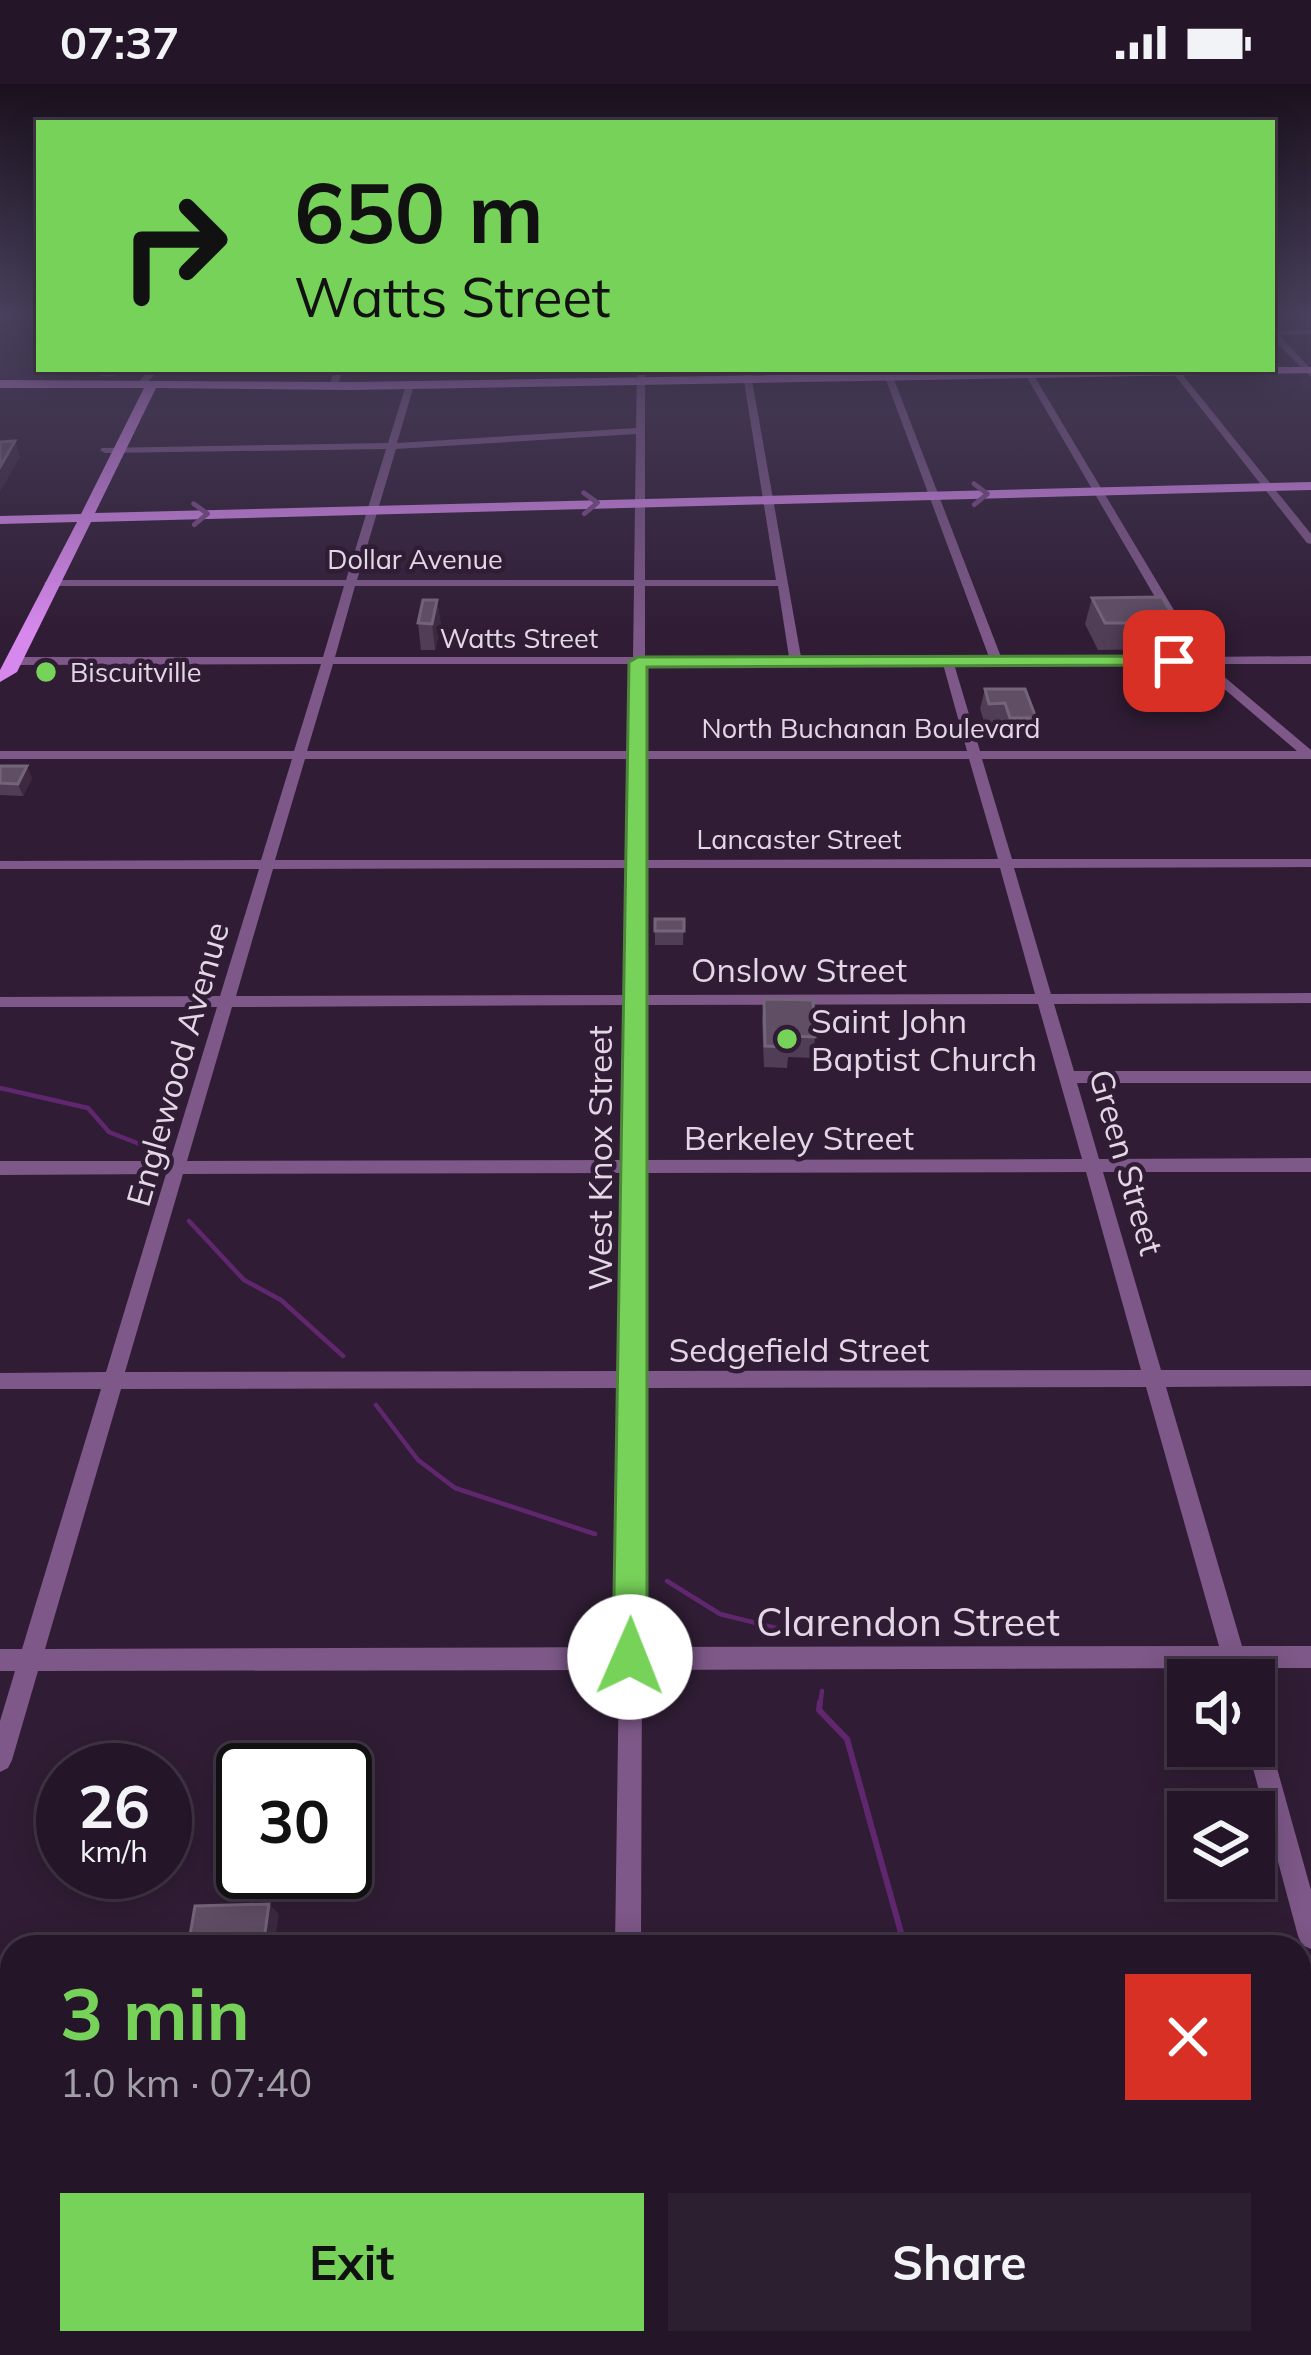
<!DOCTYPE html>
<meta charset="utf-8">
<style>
body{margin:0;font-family:Mulish,sans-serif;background:#2c1f30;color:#f1f3f6;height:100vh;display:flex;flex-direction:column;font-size:45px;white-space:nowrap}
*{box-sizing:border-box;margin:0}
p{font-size:39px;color:#a39fa8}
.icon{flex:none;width:66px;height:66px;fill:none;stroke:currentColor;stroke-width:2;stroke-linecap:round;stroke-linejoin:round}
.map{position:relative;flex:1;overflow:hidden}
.drawer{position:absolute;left:0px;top:1851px;width:1311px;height:420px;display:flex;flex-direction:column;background:#241628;border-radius:36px 36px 0 0;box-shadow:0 6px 30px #0003,0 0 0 3px #413545}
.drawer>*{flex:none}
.banner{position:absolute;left:36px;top:36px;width:1239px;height:252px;border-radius:0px;box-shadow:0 6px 30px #0003,0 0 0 3px #413545;background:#77d259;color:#111;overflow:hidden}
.tools{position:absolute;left:1167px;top:1575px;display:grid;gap:24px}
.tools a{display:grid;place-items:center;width:108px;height:108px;border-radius:0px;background:#241628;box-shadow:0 6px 30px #0003,0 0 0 3px #413545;font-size:60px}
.speed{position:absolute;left:36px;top:1659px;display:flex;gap:24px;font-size:60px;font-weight:700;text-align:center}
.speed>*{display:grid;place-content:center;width:156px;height:156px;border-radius:50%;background:#241628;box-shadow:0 6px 30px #0003,0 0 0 3px #413545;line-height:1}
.speed small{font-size:30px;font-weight:400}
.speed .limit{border:6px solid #111;border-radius:18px;background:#fff;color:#111}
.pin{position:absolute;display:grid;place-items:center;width:102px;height:102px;color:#fff;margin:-51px;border-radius:24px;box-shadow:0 6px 18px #0006}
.me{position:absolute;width:132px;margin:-66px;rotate:1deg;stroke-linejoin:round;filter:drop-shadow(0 0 9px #0008)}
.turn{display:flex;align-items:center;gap:42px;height:252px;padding:0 60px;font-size:54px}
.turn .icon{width:156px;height:156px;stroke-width:2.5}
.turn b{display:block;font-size:84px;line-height:102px}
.round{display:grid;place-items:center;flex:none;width:126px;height:126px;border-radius:0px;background:#2c1f30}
.summary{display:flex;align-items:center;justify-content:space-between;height:204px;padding:0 60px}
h1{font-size:72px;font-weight:700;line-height:90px;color:#77d259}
.action{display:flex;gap:24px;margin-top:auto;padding:24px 60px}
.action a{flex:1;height:138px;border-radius:0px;background:#77d259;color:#111;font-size:48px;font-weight:700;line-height:138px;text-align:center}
.action a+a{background:#2c1f30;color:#f1f3f6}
.status{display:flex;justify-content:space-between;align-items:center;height:84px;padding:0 60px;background:#241628;direction:ltr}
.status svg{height:33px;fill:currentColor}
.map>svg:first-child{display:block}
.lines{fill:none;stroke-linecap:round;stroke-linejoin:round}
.stream-far1{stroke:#60276f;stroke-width:4.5}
.stream{stroke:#60276f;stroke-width:6}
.minor{fill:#7d5888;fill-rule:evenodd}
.major{fill:#d688ec;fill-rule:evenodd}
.wall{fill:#503e56}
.shaded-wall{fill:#3d2a42}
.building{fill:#604e65;stroke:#74647a;stroke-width:3}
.oneway{stroke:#7b4d87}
.route{fill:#77d259;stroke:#4d883a;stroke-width:3}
.poi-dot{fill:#77d259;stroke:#301d35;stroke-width:4.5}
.labels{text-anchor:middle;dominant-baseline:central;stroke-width:9;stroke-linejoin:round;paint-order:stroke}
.far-street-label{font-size:27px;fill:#e3d7e6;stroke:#301d35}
.far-poi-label{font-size:27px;fill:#e3d7e6;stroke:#301d35;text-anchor:start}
.street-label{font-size:33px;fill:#e3d7e6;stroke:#301d35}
.poi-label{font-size:33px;fill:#e3d7e6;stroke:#301d35;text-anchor:start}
.near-street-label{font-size:39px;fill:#e3d7e6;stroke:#301d35}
</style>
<div class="status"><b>07:37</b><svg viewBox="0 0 49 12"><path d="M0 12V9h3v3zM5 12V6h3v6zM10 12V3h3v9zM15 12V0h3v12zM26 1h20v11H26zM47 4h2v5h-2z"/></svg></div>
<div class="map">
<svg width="1311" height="2271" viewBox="0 0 1311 2271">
<rect width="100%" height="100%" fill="#301d35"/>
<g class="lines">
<g class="stream-far1">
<path d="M0,1004L88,1024L109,1048L142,1061"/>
<path d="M189,1137L244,1196L281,1216L343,1272"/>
<path d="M376,1321L418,1376L455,1404L595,1450"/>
<path d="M667,1497L720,1530L796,1549"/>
<path d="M820,1621L822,1607"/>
</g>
<g class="stream">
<path d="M820,1618L819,1626L847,1655L905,1863"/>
<path d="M1153,2259L1163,2271"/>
</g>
<g class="minor">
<path d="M1311,246V250L1279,251L1311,285V293L1272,254V247Z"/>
<path d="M151,285H160L142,304H136V300Z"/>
<path d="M335,285H343L337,302L333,305L329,302Z"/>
<path d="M637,285H645V496H776L742,285H750L801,573H989L882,285H890L1001,573H1190L1022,285H1030L1202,573L1311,572V580H1209L1311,666V675H982L1012,775H1311V783L1014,784L1051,910L1311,909V919L1054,920L1074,987H1311V999H1077L1099,1075L1311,1074V1088H1103L1161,1286H1311V1302L1166,1303L1242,1562H1311V1584H1248L1252,1596H1228L1225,1584L642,1586L641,1863H615L619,1586L38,1587L12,1676L8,1684L0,1688V1637L15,1587H0V1565H22L101,1305H0V1289L106,1288L166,1090L0,1091V1077H170L217,923H0V913L220,912L259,785H0V777L261,776L292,675H0V667H294L321,580L14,581L8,577L14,573H323L344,502H49L44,499L49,496H346L386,365L105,369L100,366L102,364L388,359L406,301L410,298L414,301L397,359L636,344ZM636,350L634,496H357L396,365ZM355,502H634L633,573H335ZM645,502H778L789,573H645ZM333,580H633L631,667H307ZM644,580H943L967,667H644ZM954,580H1195L1297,667H980ZM305,675H631L630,776H275ZM644,675H969L998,775L644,776ZM630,784L628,911L236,912L273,785ZM644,784H1000L1035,910L644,911ZM1038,920L1082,1075L643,1076L644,921ZM628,921L626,1076L187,1077L232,923ZM1086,1088L1141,1286L643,1287V1089ZM626,1089L623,1287L125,1288L183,1090ZM1146,1303L1219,1562L642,1563L643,1304ZM623,1304L619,1563L45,1565L121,1305Z"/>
<path d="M1170,285H1178L1311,450V460L1307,459Z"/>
<path d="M1254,1633L1262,1637L1266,1645L1311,1806V1865L1302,1861L1298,1852L1247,1662H1254Z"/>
<rect x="1299" y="1942" width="12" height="28"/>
<rect x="0" y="1943" width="12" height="28"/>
<rect x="609" y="2259" width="30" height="12"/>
</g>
<path class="major" d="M1272,283H1311V289L350,306L156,304L95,429L1311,398V406L91,438L17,588L0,598V586L77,438L0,440V432L81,430L144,304H0V296L350,298Z"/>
</g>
<g class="wall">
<path d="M97,285H121L115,292H99Z"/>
<path d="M1092,514L1177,539L1168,565L1098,566L1085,540Z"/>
<path d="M437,516L441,542L435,566H421L418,539Z"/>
<path d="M985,605L1036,634L1031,654H1005L1000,640H985L980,625Z"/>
<path d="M0,682L32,694L23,712L0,711Z"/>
<path d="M655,835H684L683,861H655Z"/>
<path d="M764,915L815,953L813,974L788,973L787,984L764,983L762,936Z"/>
</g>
<g class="shaded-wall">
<path d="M15,357L20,373L0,408V383Z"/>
<path d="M437,516L441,542L435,566L432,540Z"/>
<path d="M27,682L32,694L23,712L18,700Z"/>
<path d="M269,1820L279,1830L274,1863H263Z"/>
<path d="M12,2119V2149L5,2148Z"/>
</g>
<g class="building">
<path d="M15,357L0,383V358Z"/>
<path d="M1162,513L1177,539H1105L1092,514Z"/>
<path d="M423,516H437L432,540L418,539Z"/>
<path d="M985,605H1025L1036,634H1010L1005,619L989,620Z"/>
<path d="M0,682H27L18,700L0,699Z"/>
<rect x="655" y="835" width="29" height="12"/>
<path d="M764,915L813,916L815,953L789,952V963L765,962Z"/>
<path d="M269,1820L263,1863H188L195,1822Z"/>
<path d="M0,2048H12V2119L5,2148H0Z"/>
</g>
<defs><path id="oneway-chevron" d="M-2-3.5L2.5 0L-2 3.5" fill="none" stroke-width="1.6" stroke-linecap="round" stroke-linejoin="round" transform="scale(3)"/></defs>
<g class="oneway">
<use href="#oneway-chevron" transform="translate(980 410) rotate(-1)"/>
<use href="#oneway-chevron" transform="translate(590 419) rotate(-2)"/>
<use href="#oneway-chevron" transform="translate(200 430) rotate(-2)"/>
</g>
<linearGradient id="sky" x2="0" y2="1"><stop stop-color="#1a101d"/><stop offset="0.42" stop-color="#48405c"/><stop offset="1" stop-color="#48405c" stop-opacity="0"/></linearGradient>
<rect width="1311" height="547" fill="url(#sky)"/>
<path class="route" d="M1174,572L1181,573V581L647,583V1573L642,1585L630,1590L618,1585L613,1573L629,578L638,573Z"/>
<g class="poi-dot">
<circle cx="46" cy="588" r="12"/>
<circle cx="787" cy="955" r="12"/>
</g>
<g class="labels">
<g class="far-street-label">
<text x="415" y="475">Dollar Avenue</text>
<text x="519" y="554">Watts Street</text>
<text x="871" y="644">North Buchanan Boulevard</text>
<text x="799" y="755">Lancaster Street</text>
</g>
<g class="far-poi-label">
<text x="70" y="588">Biscuitville</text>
</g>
<g class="street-label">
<text x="799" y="885">Onslow Street</text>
<text transform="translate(177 980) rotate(-74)">Englewood Avenue</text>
<text x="799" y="1053">Berkeley Street</text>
<text transform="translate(599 1074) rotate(-90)">West Knox Street</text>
<text transform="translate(1127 1078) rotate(74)">Green Street</text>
<text x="799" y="1265">Sedgefield Street</text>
</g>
<g class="poi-label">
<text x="811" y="936">Saint John<tspan x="811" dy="38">Baptist Church</tspan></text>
</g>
<g class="near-street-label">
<text x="908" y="1537">Clarendon Street</text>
</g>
</g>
</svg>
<div class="tools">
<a><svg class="icon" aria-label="sound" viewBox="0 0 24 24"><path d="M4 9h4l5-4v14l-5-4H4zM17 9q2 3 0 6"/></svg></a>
<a><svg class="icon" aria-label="layers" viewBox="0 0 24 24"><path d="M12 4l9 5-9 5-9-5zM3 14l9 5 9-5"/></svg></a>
</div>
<div class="speed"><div>26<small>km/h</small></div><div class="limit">30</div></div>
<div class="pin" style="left:1174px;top:577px;background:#d93025"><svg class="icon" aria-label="arrive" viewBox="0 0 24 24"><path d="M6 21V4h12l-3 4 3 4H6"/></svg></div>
<svg class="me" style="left:630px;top:1573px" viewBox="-20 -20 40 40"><circle r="19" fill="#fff"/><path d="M0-13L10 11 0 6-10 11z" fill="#77d259"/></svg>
<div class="banner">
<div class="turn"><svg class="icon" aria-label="right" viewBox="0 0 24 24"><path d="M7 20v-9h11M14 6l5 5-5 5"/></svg><div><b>650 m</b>Watts Street</div></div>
</div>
<section class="drawer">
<div class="summary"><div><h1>3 min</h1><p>1.0 km · 07:40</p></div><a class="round" style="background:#d93025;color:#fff"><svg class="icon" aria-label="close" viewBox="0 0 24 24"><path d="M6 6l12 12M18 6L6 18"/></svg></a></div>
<div class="action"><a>Exit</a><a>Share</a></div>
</section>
</div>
